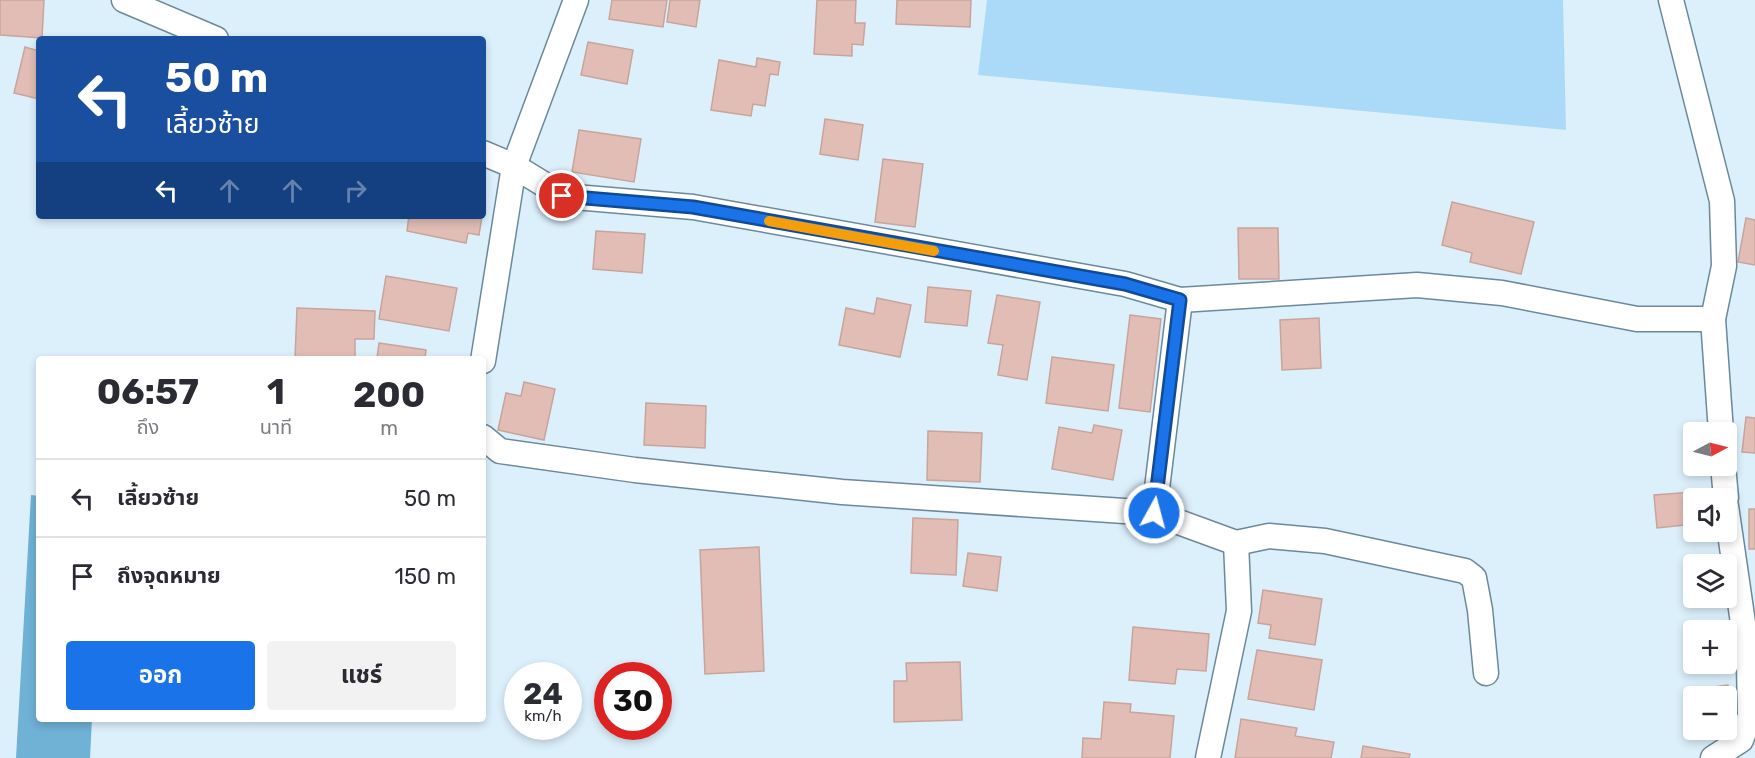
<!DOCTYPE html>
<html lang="th">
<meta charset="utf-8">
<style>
body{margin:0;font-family:Rubik,"Noto Sans Thai",sans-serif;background:#f2f2f3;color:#2b2b33;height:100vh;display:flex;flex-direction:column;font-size:22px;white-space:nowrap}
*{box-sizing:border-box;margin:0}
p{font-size:20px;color:#7c7c81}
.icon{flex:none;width:33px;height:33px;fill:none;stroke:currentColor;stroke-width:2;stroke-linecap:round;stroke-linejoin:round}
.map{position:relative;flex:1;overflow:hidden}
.side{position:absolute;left:36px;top:356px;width:450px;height:366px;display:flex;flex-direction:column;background:#fff;border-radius:6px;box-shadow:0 3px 9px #0003}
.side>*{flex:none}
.hud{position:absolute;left:36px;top:36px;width:450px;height:183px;border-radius:6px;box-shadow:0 3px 9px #0003;background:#1a4fa0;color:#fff;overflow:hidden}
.needle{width:39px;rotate:83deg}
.controls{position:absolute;left:1683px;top:422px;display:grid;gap:12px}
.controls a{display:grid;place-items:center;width:54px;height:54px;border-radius:6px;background:#fff;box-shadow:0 3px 9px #0003;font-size:30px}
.speed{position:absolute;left:504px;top:662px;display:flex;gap:12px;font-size:30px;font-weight:700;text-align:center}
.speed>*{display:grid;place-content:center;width:78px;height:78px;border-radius:50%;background:#fff;box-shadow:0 3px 9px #0003;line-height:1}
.speed small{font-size:15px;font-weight:400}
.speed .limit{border:9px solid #d22;background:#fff;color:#111}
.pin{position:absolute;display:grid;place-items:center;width:51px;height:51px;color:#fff;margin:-26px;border:3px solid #fff;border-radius:50%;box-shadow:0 2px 6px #0007}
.me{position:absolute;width:66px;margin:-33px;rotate:7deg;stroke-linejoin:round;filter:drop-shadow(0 0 4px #0008)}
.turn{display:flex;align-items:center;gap:21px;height:126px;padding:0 30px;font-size:27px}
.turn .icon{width:78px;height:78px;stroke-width:2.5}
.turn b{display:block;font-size:42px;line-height:51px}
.lanes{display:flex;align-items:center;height:57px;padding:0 30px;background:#0003;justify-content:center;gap:30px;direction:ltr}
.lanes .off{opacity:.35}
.eta{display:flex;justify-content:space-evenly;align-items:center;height:102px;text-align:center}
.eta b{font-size:36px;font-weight:700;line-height:42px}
.cta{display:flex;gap:12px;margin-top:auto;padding:12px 30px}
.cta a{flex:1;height:69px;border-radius:6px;background:#1a73e8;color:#fff;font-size:24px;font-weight:700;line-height:69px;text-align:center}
.cta a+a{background:#f2f2f3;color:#2b2b33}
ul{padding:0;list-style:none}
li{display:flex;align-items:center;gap:18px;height:78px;padding:0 30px;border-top:2px solid #e1e1e2}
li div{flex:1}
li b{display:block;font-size:22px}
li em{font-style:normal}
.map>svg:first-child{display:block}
.green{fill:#aadaf8}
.water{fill:#70b1d6}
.building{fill:#e2bdb5;stroke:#c8a49c;stroke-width:1.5}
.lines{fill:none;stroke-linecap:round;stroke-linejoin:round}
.street-casing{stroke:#6b899b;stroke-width:27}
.street{stroke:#fff;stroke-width:24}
.route-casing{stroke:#114b97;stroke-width:15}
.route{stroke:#1a73e8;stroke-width:10}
.slow{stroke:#f59e0b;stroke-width:10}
</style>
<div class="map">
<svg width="1755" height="758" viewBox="0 0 1755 758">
<rect width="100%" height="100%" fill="#dcf0fc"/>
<path class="green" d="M987,0H1563L1566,130L978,75Z"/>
<path class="water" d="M31,495L39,496V718L92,719L90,758H16Z"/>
<g class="building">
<path d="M0,0H44L42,38L0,35Z"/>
<path d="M612,0H667L663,27L609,19Z"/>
<path d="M670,0H700L696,27L667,22Z"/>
<path d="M817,0H856L855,23H865L863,45L852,44V56L814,54Z"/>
<path d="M897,0H971L970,27L896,24Z"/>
<path d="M588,42L633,50L627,84L581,75Z"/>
<path d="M25,47L39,51V99L14,93Z"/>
<path d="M757,58L780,62L778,75L770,74L765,106L753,104L751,116L711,110L719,60L756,67Z"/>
<path d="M825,119L863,125L858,160L820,154Z"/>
<path d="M579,130L641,139L634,182L572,172Z"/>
<path d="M883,159L923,164L915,227L875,222Z"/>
<path d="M1452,202L1534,222L1521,274L1470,262L1472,253L1442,245Z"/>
<path d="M409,216H482L479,235L468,233L466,243L407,231Z"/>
<path d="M1746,218L1755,220V265L1738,262Z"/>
<path d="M1238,228H1278L1279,279H1239Z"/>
<path d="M596,231L645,234L642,273L593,269Z"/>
<path d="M386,276L457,288L449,331L379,319Z"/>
<path d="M928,287L971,291L967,326L925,322Z"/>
<path d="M997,295L1040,302L1027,380L998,375L1003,345L988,343Z"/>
<path d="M877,298L911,305L900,357L839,345L846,308L874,314Z"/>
<path d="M297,308L375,311L374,339H355V358H295Z"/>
<path d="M1130,315L1161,319L1150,412L1119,408Z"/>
<path d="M1319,318L1321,368L1282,370L1280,320Z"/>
<path d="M379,343L426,350L425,358H377Z"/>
<path d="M1052,357L1114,365L1108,411L1046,403Z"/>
<path d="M524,382L555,389L544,440L498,430L506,393L521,396Z"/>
<path d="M646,403L706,406L705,448L644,445Z"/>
<path d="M1746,417L1755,418V453L1742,452Z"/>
<path d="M1094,425L1122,430L1113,480L1052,469L1059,427L1092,433Z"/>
<path d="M928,431L982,433L980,482L927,480Z"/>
<path d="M1706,491V498H1694V524L1657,528L1654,495Z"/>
<rect x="1749" y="509" width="6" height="40"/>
<path d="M913,518L958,520L956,575L911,573Z"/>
<path d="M759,547L764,671L705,674L700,550Z"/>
<path d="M968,553L1001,557L997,591L963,586Z"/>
<path d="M1263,590L1322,599L1315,645L1269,638L1271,625L1258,623Z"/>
<path d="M1133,627L1209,634L1206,671L1177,669L1175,684L1129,680Z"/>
<path d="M1257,650L1322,660L1314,710L1248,699Z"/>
<path d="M960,662L962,720L894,722V681H907L906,663Z"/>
<path d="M1728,685L1733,722H1726V696H1698V689Z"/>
<path d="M1104,702L1131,704L1130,712L1174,716L1170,758H1082L1083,738L1101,739Z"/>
<path d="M1241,719L1297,728L1295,736L1334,742L1331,758H1235Z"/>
<path d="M1363,746L1410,754L1409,758H1361Z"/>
</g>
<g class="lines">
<g class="street-casing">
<g id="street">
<path d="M124,0L216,39"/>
<path d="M1671,0L1722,201L1724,266L1713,319L1721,432"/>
<path d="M483,153L514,166L563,196L693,207L1125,284L1180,300L1417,285L1502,293L1637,319H1713"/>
<path d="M483,361L514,166L576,0"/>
<path d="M483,437L500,451L635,470L842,492L1154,513L1236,543L1269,536L1325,541L1465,571L1474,578L1480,610L1486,673"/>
<path d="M1723,465L1726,498"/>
<path d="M1154,513L1180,300"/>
<path d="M1208,758L1239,611L1236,543"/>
<path d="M1713,758L1741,740L1750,716L1749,664L1726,506"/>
</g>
</g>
<use href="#street" class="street"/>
</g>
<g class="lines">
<g class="route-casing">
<path id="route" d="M562,196L693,207L1125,284L1180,300L1154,513"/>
</g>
<use href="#route" class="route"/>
<path class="slow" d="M769,221L934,251"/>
</g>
</svg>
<div class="controls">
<a><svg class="needle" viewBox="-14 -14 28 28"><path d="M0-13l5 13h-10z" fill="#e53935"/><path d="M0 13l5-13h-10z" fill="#7c7c81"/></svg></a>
<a><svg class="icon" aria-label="sound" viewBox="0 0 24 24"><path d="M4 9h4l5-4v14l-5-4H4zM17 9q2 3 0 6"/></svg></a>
<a><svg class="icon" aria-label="layers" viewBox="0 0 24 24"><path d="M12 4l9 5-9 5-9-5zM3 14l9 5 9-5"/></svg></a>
<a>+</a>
<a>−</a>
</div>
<div class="speed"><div>24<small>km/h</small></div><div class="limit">30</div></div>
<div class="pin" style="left:562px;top:196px;background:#d93025"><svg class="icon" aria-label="arrive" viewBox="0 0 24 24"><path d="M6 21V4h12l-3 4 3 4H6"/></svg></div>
<svg class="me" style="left:1154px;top:513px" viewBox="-20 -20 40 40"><circle r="17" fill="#1a73e8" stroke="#fff" stroke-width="3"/><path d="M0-11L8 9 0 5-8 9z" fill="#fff"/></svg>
<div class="hud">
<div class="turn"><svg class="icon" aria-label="left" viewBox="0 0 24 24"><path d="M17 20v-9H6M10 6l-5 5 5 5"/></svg><div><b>50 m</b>เลี้ยวซ้าย</div></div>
<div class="lanes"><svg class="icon" aria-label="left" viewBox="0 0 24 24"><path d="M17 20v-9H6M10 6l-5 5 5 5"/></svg><svg class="icon off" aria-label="ahead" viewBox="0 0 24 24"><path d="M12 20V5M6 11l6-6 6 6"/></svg><svg class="icon off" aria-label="ahead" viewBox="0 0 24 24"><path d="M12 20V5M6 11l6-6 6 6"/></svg><svg class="icon off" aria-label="right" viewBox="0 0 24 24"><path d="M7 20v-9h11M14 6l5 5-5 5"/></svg></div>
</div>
<section class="side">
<div class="eta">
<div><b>06:57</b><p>ถึง</p></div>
<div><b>1</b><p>นาที</p></div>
<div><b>200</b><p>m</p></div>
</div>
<ul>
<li><svg class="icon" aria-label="left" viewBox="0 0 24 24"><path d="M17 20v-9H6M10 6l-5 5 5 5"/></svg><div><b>เลี้ยวซ้าย</b></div><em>50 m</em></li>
<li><svg class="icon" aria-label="arrive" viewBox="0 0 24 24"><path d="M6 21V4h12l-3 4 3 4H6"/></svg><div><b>ถึงจุดหมาย</b></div><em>150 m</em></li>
</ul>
<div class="cta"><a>ออก</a><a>แชร์</a></div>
</section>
</div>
